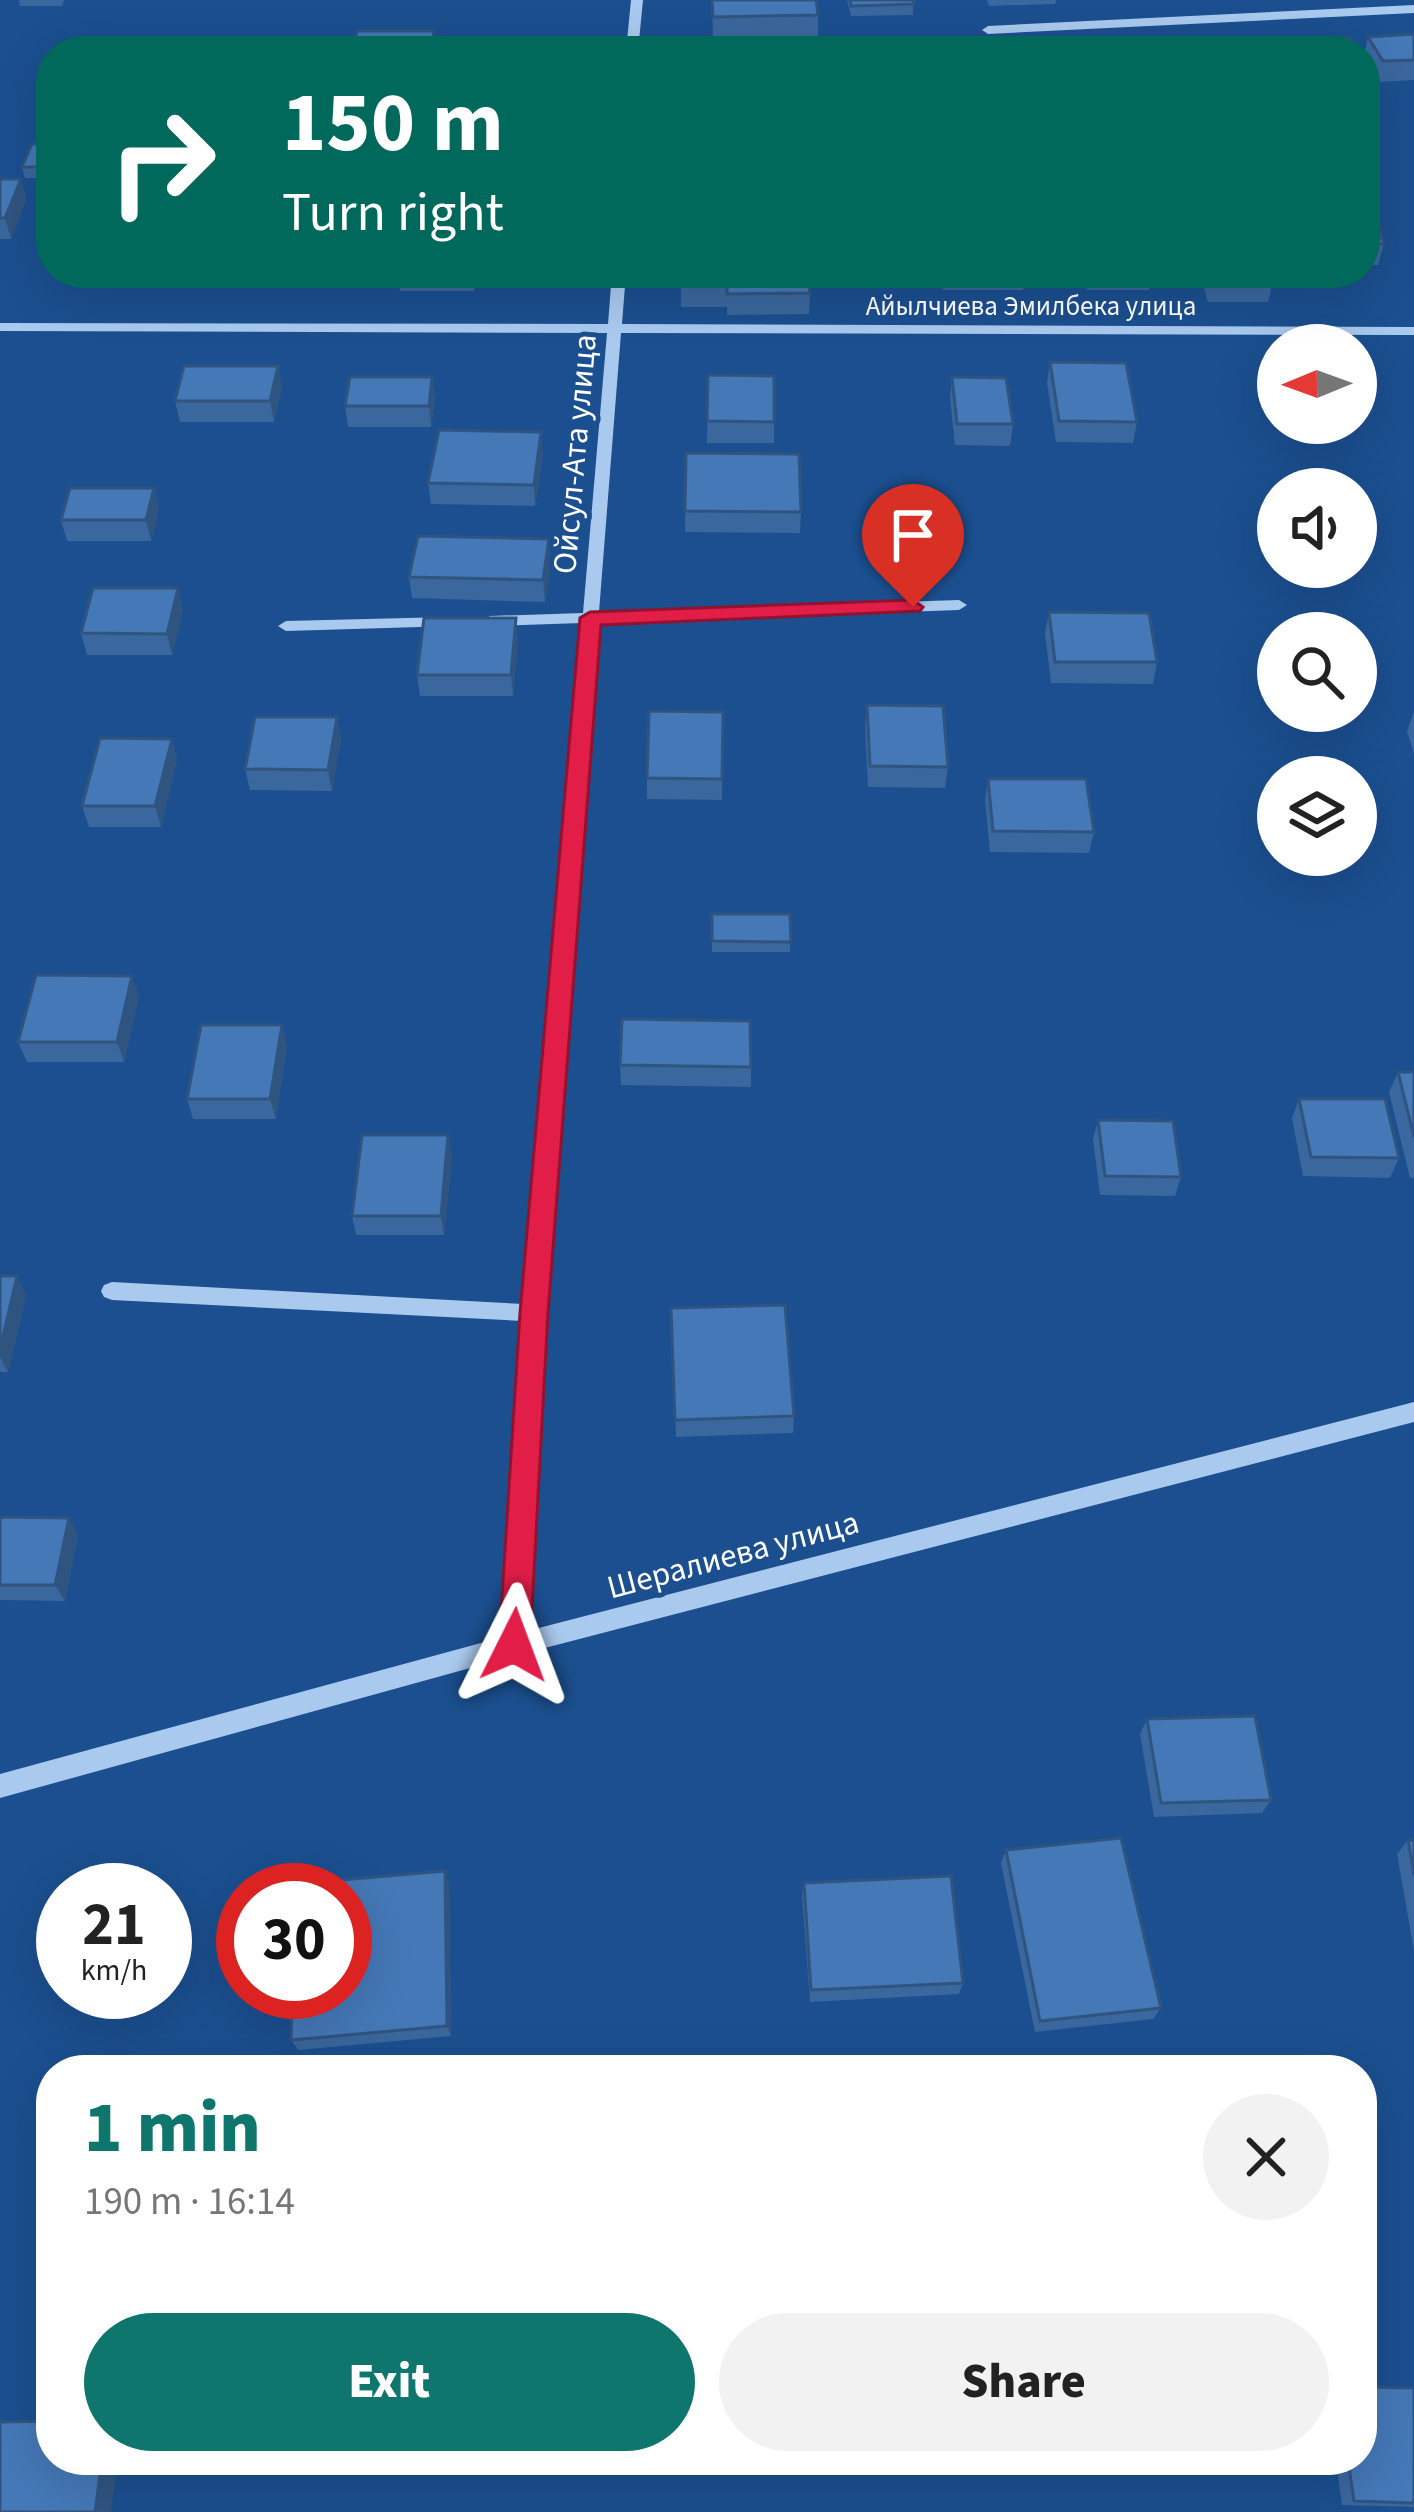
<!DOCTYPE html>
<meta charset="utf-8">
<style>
body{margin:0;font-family:"Source Sans 3",sans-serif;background:#f2f2f2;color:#222;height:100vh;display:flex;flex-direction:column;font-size:45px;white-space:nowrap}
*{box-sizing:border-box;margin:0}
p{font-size:39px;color:#767676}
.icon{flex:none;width:66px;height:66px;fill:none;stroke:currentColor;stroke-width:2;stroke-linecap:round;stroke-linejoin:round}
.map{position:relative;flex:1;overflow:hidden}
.drawer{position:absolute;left:36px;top:2055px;width:1341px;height:420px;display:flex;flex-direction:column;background:#fff;border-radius:48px;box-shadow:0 12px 48px #0002}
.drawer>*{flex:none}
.banner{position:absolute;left:36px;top:36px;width:1344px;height:252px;border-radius:48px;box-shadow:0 12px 48px #0002;background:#00695c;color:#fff;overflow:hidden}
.needle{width:78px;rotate:269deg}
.buttons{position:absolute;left:1257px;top:324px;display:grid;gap:24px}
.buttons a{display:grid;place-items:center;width:120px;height:120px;border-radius:50%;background:#fff;box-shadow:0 12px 48px #0002;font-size:60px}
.speed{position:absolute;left:36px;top:1863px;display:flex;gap:24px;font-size:60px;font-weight:700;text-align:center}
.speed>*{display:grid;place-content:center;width:156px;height:156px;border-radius:50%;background:#fff;box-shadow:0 12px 48px #0002;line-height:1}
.speed small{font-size:30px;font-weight:400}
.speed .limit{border:18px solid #d22;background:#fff;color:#111}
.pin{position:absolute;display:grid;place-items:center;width:102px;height:102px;color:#fff;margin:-123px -51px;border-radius:50% 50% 50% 0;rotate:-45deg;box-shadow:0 0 12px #0007}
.pin .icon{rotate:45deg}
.me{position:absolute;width:132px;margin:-66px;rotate:3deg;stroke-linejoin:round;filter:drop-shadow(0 0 9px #0008)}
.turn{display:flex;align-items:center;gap:42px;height:252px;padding:0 48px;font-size:54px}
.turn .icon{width:156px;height:156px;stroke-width:2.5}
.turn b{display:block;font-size:84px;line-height:102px}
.round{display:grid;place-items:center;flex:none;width:126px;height:126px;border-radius:63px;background:#f2f2f2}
.overview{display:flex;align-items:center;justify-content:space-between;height:204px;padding:0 48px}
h1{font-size:72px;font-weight:800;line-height:90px;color:#0f766e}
.primary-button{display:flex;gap:24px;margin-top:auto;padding:24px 48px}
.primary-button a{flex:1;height:138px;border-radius:72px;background:#0f766e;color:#fff;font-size:48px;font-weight:800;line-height:138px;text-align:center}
.primary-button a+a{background:#f2f2f2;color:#222}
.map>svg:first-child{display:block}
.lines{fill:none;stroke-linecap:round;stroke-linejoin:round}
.minor{fill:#a9c9ee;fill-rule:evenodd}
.wall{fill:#3a679d}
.shaded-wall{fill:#305480}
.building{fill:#4478b7;stroke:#305480;stroke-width:3}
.route{fill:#e11d48;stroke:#92132f;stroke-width:3}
.labels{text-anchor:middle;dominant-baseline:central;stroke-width:10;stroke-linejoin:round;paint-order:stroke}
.far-street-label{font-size:27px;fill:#fff;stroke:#1b4f8f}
.street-label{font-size:33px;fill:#fff;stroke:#1b4f8f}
</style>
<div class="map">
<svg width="1414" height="2512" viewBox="0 0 1414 2512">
<rect width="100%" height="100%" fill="#1b4f8f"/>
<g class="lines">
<g class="minor">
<path d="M631,0H643L638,51H626Z"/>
<path d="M1414,5V13L988,34L982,30L988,26Z"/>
<path d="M612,273H626L622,324L1414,327V335L621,333L599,612L959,600L967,605L959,610L599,623L545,1313L527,1631L1414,1402V1422L514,1656L0,1798V1774L503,1637L523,1321L112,1300L104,1297L101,1291L104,1285L112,1282L524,1304L582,623L490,626L482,621L490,616L583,613L607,333L0,331V323L608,324Z"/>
<path d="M447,617L453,618V626L286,631L278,626L286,621Z"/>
</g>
</g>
<g class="wall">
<path d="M19,0H64L62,6H20Z"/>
<path d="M712,0L818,15V36L713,37Z"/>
<path d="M847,0H913V15L851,16Z"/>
<path d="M987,0H1056L1055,4L989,6Z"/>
<path d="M1414,34V80L1378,82L1365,60V51L1368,37Z"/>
<path d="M51,144V178H25L22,167Z"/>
<path d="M0,179H21L26,200L11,239H0Z"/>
<path d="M1365,198L1384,244L1378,265H1365Z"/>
<path d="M80,273H156L155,278H82Z"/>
<path d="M398,273H476L474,291H400Z"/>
<path d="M681,273L810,293L809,314L727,315V307H681Z"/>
<path d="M941,273H1025L1023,290H943Z"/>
<path d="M1084,273H1153L1149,290H1087Z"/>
<path d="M1200,273H1271L1273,281L1268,302H1208Z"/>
<path d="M1050,362L1137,422L1133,443L1056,442L1047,383Z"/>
<path d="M278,366L282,387L274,422H180L175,401Z"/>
<path d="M708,375L774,422V443H707Z"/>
<path d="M952,377L1013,424L1010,446L955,445L950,398Z"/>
<path d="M435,398L431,427H348L345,406Z"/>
<path d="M543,453L535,506L431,504L428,483Z"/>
<path d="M686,453L801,512L800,533L685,532Z"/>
<path d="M154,488L159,509L151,541H67L61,520Z"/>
<path d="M549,539L551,560L545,602L412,598L409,577Z"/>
<path d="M183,609L172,655H87L81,633Z"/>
<path d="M1049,612L1157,662L1153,684L1051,683L1045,633Z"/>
<path d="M518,639L513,696H420L417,675Z"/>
<path d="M867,705L948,767L945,788L868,787L865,726Z"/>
<path d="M723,712L722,800L647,799V778Z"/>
<path d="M1414,712V754L1407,731Z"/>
<path d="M341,738L332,791L250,790L245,769Z"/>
<path d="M177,759L161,827H89L82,806Z"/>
<path d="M988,779L1094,832L1089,853L990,852L985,800Z"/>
<rect x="712" y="914" width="78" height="38"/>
<path d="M139,996L124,1062H27L18,1042Z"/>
<path d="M287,1045L276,1119H193L187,1099Z"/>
<path d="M620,1065L751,1067V1087L621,1085Z"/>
<path d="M1398,1072H1414V1178H1410L1389,1092Z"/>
<path d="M1299,1099L1399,1158L1390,1178L1303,1176L1292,1118Z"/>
<path d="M1098,1120L1181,1177L1175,1196L1100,1195L1093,1139Z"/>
<path d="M452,1155L444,1235H356L352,1216Z"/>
<path d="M0,1276L26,1295L8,1372H0Z"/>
<path d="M671,1308L794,1416L793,1433L676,1437Z"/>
<path d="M0,1517L78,1534L65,1601L0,1600Z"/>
<path d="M1147,1719L1271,1800L1262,1813L1154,1817L1140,1734Z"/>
<path d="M1408,1840L1414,1841V1951L1397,1854Z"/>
<path d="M1006,1850L1161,2008L1153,2019L1035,2032L1001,1863Z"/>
<path d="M804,1883L963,1983L959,1994L810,2002L802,1895Z"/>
<path d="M449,1884L451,2036L298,2050L291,2040Z"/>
<path d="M1414,2388V2507L1342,2505L1336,2460H1362Z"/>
</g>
<g class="shaded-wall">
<path d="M21,179L26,200L11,239L5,218Z"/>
<path d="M278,366L282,387L274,422L270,401Z"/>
<path d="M432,377L435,398L431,427L429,406Z"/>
<path d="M541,432L543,453L535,506L534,485Z"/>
<path d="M154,488L159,509L151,541L146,520Z"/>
<path d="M549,539L551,560L545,602L543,580Z"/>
<path d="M178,588L183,609L172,655L167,634Z"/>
<path d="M516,618L518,639L513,696L511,675Z"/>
<path d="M337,717L341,738L332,791L328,770Z"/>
<path d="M172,739L177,759L161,827L155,806Z"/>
<path d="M132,976L139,996L124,1062L117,1042Z"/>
<path d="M282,1025L287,1045L276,1119L270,1099Z"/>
<path d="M448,1135L452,1155L444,1235L441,1216Z"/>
<path d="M17,1276L26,1295L8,1372L0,1357V1349Z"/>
<path d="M69,1518L78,1534L65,1601L55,1585Z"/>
<path d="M445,1871L449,1884L451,2036L447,2026Z"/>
<path d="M102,2460H118L111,2512H95Z"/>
</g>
<g class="building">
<path d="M712,0H816L818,15L713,17Z"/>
<path d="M850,0H913L914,4L851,6Z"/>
<path d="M357,31H434L431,51H353Z"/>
<path d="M1414,34V60L1383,61L1368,37Z"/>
<path d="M1350,38L1357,51H1265L1260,41Z"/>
<path d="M1027,40H1087L1090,51H1029Z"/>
<rect x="911" y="49" width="43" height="2"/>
<path d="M32,144H51V167H22Z"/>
<path d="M0,179H21L5,218H0Z"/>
<path d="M1365,198H1368L1384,244H1365Z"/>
<path d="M681,273H808L810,293L727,294V286H681Z"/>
<path d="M1211,273H1271L1273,281L1213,282Z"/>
<path d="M1050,362L1126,363L1137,422L1059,421Z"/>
<path d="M184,366H278L270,401H175Z"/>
<path d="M708,375L774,376V422L707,421Z"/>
<path d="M350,377H432L429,406H345Z"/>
<path d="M952,377L1006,378L1013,424H957Z"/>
<path d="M439,430L541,432L534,485L428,483Z"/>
<path d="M686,453L799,454L801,512L685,511Z"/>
<path d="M70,488H154L146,520H61Z"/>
<path d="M418,536L549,539L543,580L409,577Z"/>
<path d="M93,588H178L167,634L81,633Z"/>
<path d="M1049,612L1149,613L1157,662H1055Z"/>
<path d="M424,618H516L511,675H417Z"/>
<path d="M867,705L943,706L948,767L870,766Z"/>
<path d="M649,711L723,712L722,779L647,778Z"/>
<path d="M255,717H337L328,770L245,769Z"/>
<path d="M100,738L172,739L155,806H82Z"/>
<path d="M988,779H1086L1094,832L993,831Z"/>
<path d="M712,914H790L791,942L712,941Z"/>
<path d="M36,975L132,976L117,1042H18Z"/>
<path d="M622,1019L750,1021L751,1067L620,1065Z"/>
<path d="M201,1025H282L270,1099H187Z"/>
<path d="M1398,1072H1414V1137Z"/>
<path d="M1299,1099H1385L1399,1158L1311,1157Z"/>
<path d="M1098,1120L1173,1121L1181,1177L1105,1176Z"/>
<path d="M362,1135H448L441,1216H352Z"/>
<path d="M0,1276H17L0,1349Z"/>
<path d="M785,1305L794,1416L675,1420L671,1308Z"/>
<path d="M0,1517L69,1518L55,1585H0Z"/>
<path d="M1255,1716L1271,1800L1161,1803L1147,1719Z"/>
<path d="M1121,1838L1161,2008L1040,2021L1006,1850Z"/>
<path d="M1408,1840L1414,1841V1875Z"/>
<path d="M445,1871L447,2026L291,2040L292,1992H345V1890H295V1884Z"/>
<path d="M951,1876L963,1983L811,1990L804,1883Z"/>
<path d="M1362,2387L1414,2388V2503L1354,2501L1348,2460H1362Z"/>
<path d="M51,2421V2460H102L95,2512H0V2422Z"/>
</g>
<path class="route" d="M913,600L923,607L920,611L601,625L548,1313L530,1645L525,1655L514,1660L504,1655L499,1645L520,1313L580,618L590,612Z"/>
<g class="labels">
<g class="far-street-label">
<text x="1031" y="306">Айылчиева Эмилбека улица</text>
</g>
<g class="street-label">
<text transform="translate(575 454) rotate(-85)">Ойсул-Ата улица</text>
<text transform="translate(733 1555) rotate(-15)">Шералиева улица</text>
</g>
</g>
</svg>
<div class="buttons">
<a><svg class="needle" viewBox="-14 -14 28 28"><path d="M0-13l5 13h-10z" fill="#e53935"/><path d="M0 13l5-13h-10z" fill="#767676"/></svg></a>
<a><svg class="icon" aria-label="sound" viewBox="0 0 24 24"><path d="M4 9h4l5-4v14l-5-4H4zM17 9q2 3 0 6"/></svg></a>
<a><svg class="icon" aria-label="search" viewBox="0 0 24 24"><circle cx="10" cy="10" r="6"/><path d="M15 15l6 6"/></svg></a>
<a><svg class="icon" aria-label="layers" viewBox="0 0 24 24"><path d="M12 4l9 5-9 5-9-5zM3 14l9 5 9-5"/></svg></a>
</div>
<div class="speed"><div>21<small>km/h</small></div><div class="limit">30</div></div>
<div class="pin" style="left:913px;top:607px;background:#d93025"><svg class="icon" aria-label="arrive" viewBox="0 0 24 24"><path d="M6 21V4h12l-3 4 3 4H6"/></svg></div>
<svg class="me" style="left:514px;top:1645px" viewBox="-20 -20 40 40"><path d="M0-17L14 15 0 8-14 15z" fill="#e11d48" stroke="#fff" stroke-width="4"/></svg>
<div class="banner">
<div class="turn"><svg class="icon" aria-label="right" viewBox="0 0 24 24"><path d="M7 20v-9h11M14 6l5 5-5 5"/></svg><div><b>150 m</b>Turn right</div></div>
</div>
<section class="drawer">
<div class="overview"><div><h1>1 min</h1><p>190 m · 16:14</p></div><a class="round"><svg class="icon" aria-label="close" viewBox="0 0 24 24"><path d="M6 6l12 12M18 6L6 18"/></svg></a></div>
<div class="primary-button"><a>Exit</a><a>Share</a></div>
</section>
</div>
